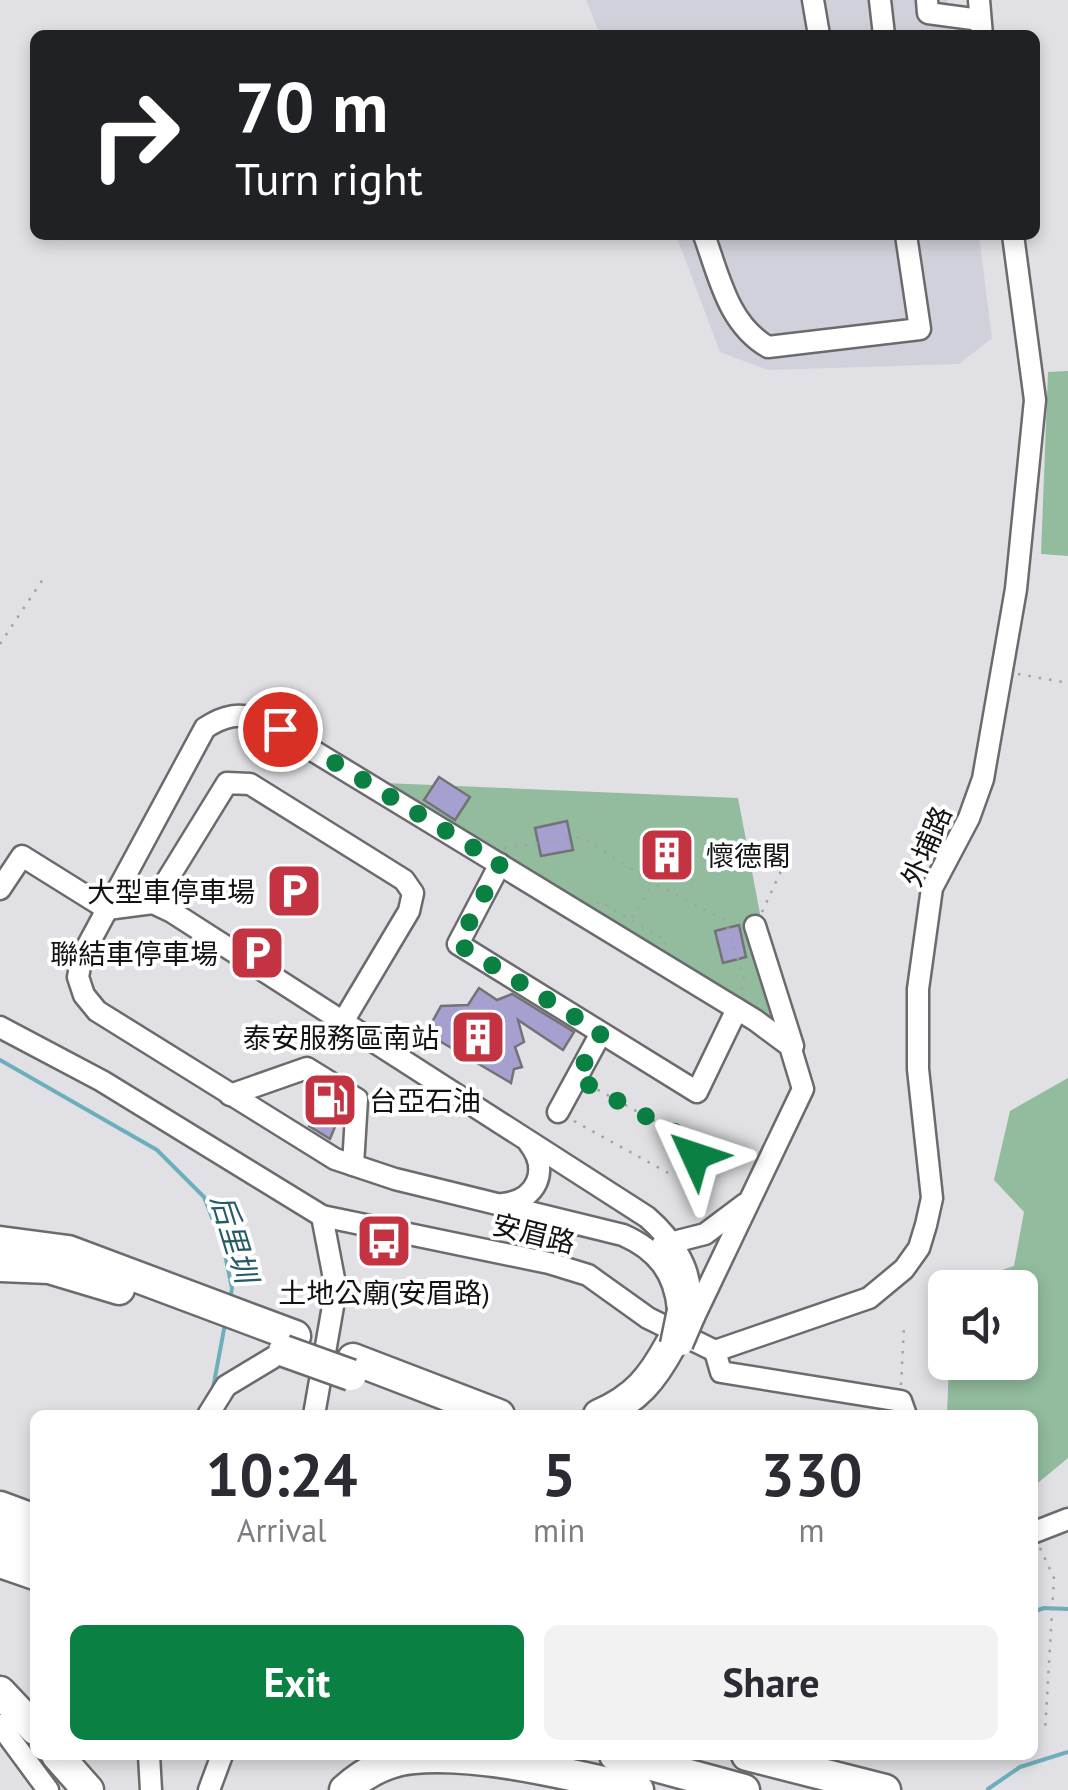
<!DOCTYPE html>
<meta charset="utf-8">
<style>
body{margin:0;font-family:"PT Sans","Noto Sans TC",sans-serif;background:#f2f2f3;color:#2b2b33;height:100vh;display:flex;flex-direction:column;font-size:38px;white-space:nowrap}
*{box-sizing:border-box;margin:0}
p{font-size:32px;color:#7c7c81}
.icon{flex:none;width:55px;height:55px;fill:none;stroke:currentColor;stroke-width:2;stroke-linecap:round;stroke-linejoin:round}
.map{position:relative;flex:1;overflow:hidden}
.sheet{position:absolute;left:30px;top:1410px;width:1008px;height:350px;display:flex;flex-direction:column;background:#fff;border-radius:15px;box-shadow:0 5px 15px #0003}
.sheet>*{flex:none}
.guide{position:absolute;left:30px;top:30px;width:1010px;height:210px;border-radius:15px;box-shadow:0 5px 15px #0003;background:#202124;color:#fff;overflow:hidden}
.controls{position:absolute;left:928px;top:1270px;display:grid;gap:20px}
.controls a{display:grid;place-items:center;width:110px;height:110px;border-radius:15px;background:#fff;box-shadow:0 5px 15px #0003;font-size:50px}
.pin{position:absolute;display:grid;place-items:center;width:85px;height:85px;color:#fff;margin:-42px;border:5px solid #fff;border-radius:50%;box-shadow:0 2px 10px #0007}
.me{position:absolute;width:110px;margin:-55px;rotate:312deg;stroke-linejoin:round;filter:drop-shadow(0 0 8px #0008)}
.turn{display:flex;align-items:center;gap:35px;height:210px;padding:0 40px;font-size:45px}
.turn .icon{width:130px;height:130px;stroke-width:2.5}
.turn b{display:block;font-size:70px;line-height:85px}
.eta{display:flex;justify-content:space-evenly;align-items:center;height:170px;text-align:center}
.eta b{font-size:60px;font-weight:600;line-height:70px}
.cta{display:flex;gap:20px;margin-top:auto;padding:20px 40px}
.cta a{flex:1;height:115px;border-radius:15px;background:#0b8043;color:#fff;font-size:40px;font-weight:600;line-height:115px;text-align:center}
.cta a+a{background:#f2f2f3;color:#2b2b33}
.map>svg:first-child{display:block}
.built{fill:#d1d1db}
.green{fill:#92bc9d}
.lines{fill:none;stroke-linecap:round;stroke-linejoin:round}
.stream{stroke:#6daebd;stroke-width:4}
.building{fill:#a5a0d0;stroke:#737376;stroke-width:2.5}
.minor-casing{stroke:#6b6b6e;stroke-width:25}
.highway-casing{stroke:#6b6b6e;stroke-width:35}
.path{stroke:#a2a1a5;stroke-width:2.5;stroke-dasharray:2.5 8;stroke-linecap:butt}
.minor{stroke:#fff;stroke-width:20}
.highway{stroke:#fff;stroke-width:30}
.minor-bridge-casing{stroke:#6b6b6e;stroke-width:25;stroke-linecap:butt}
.highway-bridge-casing{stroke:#6b6b6e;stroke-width:35;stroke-linecap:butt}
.minor-bridge{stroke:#fff;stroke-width:20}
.highway-bridge{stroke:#fff;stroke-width:30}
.route{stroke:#0b8043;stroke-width:18;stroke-dasharray:0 32.4}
.labels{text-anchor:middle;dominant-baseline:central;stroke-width:8;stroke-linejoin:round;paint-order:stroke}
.street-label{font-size:28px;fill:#131314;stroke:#fff}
.poi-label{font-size:28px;fill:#131314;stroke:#fff;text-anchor:end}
.water-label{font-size:30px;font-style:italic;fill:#255b67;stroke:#fff}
</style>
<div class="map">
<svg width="1068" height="1790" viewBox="0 0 1068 1790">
<rect width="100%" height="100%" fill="#e1e0e4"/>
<g class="built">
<path d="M586,0H947L952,35H600Z"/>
<path d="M676,235H979L992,338L959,364L768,370L720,352Z"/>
</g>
<g class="green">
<path d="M1068,371V556L1041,554L1048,372Z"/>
<path d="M384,783L738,798L782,1029Z"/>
<path d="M1068,1078V1458L1033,1487L1032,1415H947L949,1363L1020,1362V1288L950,1287L1014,1266L1024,1212L994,1180L1010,1111Z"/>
</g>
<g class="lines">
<g class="stream">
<path d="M0,1060L157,1150L204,1197L223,1245L232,1288L230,1300"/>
<path d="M213,1388L225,1324"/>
<path d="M1032,1612L1044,1608L1068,1609"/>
<path d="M988,1789L1020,1767L1068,1752"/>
</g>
</g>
<g class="building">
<path d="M439,777L470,797L455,820L424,800Z"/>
<path d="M567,821L573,850L541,856L535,828Z"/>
<path d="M739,925L746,957L723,963L715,931Z"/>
<path d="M479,988L497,1000L512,994L574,1032L563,1050L518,1020L524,1042L515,1047L522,1067L514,1069L511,1083L426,1033L441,1006L468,1005Z"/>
<path d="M317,1090L343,1107L330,1139L309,1126L316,1115L311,1111L320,1096Z"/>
</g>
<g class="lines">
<g class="minor-casing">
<g id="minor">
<path d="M813,0L819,35"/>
<path d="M880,0L884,35"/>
<path d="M927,0L928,13L980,20"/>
<path d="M979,0L982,35"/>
<path d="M704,235C719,276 728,324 768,347L920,329L906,235"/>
<path d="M500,864L458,944L697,1092L737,1009"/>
<path d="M0,889L22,856L107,909L153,903L172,912L647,1217C669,1236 694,1269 689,1300"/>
<path d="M153,903L227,783L250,784L404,880L413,893L409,911L344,1020"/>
<path d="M755,926L793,1046"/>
<path d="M0,1027L102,1081L322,1216L549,1263L588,1275L648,1318L715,1351"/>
<path d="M230,1095L307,1068L357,1099L353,1165"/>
<path d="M558,1112L601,1033"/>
<path d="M503,1204C537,1200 550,1170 529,1143"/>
<path d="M662,1245L705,1234L745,1204"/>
<path d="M678,1310C675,1273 657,1250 623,1235L395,1179L335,1159L97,1011L84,995L78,977L82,956L205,728C225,715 238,713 261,719L755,1020L790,1046L803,1089L694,1317"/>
<path d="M715,1351L869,1298L904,1269L919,1248L926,1225L932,1198L918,1069V989L932,888L969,818L983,779L1016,589L1035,400L1013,235"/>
<path d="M715,1351L721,1372L901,1401L906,1415"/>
<path d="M208,1415L226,1386L284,1351L290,1342"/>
<path d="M314,1415L336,1289L322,1216"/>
<path d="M1032,1533L1068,1519"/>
<path d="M0,1725L48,1790"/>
<path d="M149,1755L151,1790"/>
<path d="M209,1790L222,1755"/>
</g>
</g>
<g class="highway-casing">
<g id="highway">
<path d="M0,1242L68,1251L295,1336"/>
<path d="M0,1266L49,1268L119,1289"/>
<path d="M353,1359L499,1415"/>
<path d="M599,1415C636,1399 652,1379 671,1344"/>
<path d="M0,1507L35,1520"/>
<path d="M0,1532L35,1545"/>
<path d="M0,1562L35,1574"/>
<path d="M0,1692L35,1729"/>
<path d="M57,1755L88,1790"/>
<path d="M615,1755L744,1790"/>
<path d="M747,1755L885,1790"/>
<path d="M345,1790C364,1773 388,1760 414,1758C481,1752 572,1775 638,1790"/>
</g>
</g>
<g class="path">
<path d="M0,644L45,576"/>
<path d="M1018,674L1068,683"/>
<circle cx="669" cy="858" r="22"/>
<path d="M504,848L582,837L653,883L725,920L744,977L741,992"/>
<path d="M597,904L599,901L667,941L664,945"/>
<path d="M762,912L787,858"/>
<path d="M632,918L656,878"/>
<path d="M574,1121L670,1174L686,1170L695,1156L691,1141L591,1086"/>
<path d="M901,1385L904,1325"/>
<path d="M1040,1548L1054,1578L1045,1732"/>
</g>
<use href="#minor" class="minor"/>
<use href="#highway" class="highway"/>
<g class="minor-bridge-casing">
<g id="minor-bridge">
<path d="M671,1344L678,1310"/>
<path d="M682,1345L694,1317"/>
</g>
</g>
<g class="highway-bridge-casing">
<path id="highway-bridge" d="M284,1351L351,1375"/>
</g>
<use href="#minor-bridge" class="minor-bridge"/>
<use href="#highway-bridge" class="highway-bridge"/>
</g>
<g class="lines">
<path class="route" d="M280,729L500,864L458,944L601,1033L576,1078L691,1141L695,1156"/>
</g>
<defs>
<g id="building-square" transform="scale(2.875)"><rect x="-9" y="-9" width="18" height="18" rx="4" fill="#c33341" stroke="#fff"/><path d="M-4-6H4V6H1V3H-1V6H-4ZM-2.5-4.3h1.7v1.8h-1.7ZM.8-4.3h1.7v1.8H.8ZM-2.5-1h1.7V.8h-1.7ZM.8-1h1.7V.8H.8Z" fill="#fff"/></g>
<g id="parking-square" transform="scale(2.875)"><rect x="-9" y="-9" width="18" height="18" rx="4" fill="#c33341" stroke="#fff"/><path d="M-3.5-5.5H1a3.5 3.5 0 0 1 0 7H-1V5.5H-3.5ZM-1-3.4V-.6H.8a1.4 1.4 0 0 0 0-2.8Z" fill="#fff"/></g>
<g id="fuel-square" transform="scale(2.875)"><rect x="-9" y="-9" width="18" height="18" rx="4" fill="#c33341" stroke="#fff"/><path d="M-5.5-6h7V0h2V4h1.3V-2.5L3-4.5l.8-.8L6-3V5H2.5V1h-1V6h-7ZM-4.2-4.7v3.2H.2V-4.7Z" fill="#fff"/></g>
<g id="bus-square" transform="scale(2.875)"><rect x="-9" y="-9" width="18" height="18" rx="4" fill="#c33341" stroke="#fff"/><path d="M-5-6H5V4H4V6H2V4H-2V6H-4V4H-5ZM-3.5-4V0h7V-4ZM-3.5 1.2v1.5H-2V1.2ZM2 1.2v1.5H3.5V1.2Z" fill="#fff"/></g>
</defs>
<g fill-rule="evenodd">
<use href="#building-square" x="667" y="855"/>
<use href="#parking-square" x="294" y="891"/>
<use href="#parking-square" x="257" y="953"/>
<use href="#building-square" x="478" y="1037"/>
<use href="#fuel-square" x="330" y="1100"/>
<use href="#bus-square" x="384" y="1241"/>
</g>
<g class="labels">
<g class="street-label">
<text transform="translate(926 846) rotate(-67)">外埔路</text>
<text transform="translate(534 1233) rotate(14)">安眉路</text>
</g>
<g class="poi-label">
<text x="706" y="855" text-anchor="start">懷德閣</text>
<text x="255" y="891">大型車停車場</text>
<text x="218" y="953">聯結車停車場</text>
<text x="439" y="1037">泰安服務區南站</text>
<text x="369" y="1100" text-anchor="start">台亞石油</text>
<text x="384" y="1292" text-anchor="middle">土地公廟(安眉路)</text>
</g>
<g class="water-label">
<text transform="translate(235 1238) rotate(73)">后里圳</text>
</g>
</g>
</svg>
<div class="controls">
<a><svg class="icon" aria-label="sound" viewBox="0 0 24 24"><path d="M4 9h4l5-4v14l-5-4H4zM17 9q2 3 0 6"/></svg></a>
</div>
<div class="pin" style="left:280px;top:729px;background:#d93025"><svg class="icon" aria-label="arrive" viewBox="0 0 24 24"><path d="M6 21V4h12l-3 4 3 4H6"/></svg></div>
<svg class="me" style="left:695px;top:1156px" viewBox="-20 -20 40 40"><path d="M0-17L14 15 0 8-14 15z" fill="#0b8043" stroke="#fff" stroke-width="4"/></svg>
<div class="guide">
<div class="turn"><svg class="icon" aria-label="right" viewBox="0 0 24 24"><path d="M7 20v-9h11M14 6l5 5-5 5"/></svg><div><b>70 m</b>Turn right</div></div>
</div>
<section class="sheet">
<div class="eta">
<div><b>10:24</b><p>Arrival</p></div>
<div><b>5</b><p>min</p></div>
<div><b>330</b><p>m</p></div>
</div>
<div class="cta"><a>Exit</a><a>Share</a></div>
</section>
</div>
